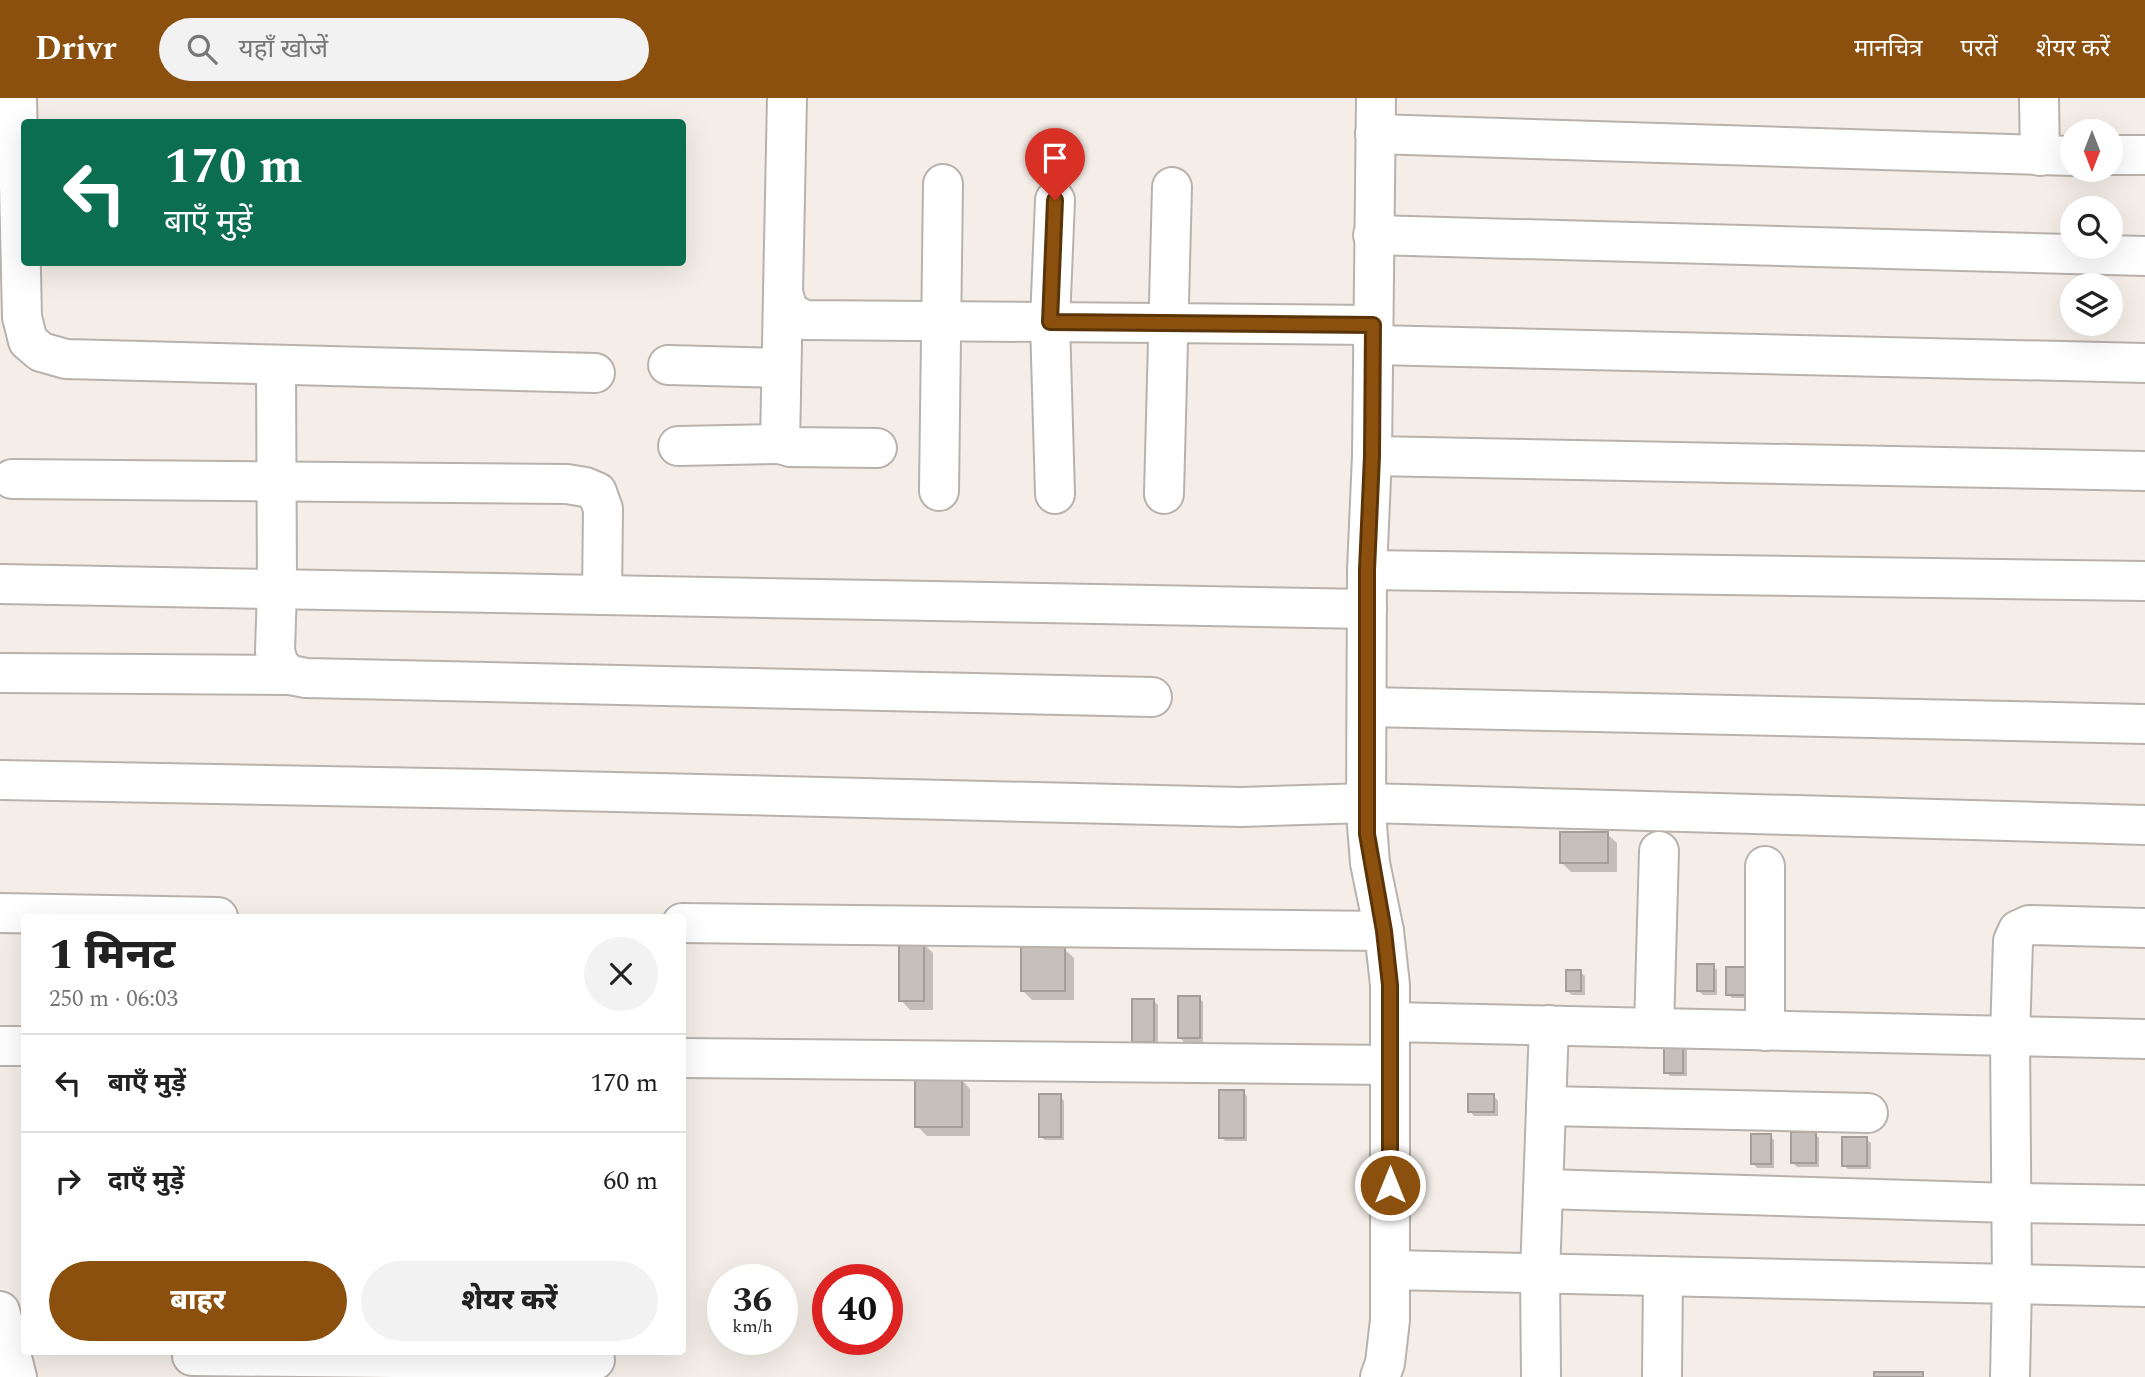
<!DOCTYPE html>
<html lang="hi">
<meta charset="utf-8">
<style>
body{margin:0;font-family:Spectral,"Noto Sans Devanagari",serif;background:#f2f2f2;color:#222;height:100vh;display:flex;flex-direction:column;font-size:26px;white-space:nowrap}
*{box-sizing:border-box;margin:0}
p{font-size:23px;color:#767676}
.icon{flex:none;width:38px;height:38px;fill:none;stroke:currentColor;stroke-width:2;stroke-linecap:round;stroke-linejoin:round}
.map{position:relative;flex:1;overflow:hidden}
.sheet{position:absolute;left:21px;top:816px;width:665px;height:441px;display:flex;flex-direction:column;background:#fff;border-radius:7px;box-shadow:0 7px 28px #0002}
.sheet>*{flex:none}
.guide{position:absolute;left:21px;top:21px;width:665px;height:147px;border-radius:7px;box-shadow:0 7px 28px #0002;background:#0b6e4f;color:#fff;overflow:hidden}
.needle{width:46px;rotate:180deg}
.tools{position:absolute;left:2060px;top:21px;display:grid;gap:14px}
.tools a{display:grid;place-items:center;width:63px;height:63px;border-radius:50%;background:#fff;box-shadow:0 7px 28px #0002;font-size:35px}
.speed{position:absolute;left:707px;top:1166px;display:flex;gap:14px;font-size:35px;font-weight:700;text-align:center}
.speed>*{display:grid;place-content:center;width:91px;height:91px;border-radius:50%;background:#fff;box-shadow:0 7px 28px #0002;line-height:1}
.speed small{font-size:18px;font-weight:400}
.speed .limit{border:10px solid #d22;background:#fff;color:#111}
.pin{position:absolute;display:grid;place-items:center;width:60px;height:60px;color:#fff;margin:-72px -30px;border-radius:50% 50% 50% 0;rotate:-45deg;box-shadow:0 0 7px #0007}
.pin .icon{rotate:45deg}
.me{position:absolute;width:77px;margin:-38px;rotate:0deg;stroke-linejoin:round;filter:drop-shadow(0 0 5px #0008)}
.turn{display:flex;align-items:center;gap:24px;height:147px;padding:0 28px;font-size:32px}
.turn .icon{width:91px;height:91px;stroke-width:2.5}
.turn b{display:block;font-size:49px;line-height:60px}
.round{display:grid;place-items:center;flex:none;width:74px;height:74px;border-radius:37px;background:#f2f2f2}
.overview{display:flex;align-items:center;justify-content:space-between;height:119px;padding:0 28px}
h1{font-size:42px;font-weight:800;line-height:52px}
.action{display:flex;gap:14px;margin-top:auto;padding:14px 28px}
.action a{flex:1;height:80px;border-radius:42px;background:#8b500d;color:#fff;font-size:28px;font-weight:800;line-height:80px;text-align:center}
.action a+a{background:#f2f2f2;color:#222}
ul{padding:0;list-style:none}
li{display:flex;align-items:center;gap:21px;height:98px;padding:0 28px;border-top:2px solid #e0e0e0}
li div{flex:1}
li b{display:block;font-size:26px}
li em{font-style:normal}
header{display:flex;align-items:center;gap:42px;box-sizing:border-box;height:98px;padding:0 35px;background:#8b500d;color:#fff}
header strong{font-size:33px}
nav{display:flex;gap:38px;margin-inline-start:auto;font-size:24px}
.search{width:490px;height:63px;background:#f2f2f2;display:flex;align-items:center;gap:18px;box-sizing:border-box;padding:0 24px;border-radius:38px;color:#767676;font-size:26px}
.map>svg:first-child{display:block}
.shadow{fill:#0003}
.building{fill:#c7bfba;stroke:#a49d98;stroke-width:2}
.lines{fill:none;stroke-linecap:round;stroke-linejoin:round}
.street-casing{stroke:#b9b2ac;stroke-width:42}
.secondary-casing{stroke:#b9b2ac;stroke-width:42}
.street{stroke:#fff;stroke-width:38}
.secondary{stroke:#fff;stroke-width:38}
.route-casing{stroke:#5a3408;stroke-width:18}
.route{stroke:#8b500d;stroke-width:12}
</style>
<header>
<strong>Drivr</strong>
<div class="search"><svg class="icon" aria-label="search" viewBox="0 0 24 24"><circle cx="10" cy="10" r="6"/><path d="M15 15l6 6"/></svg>यहाँ खोजें</div>
<nav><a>मानचित्र</a><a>परतें</a><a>शेयर करें</a></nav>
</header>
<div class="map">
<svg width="2145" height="1279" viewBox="0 0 2145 1279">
<rect width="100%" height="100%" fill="#f5eee8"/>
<g class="shadow">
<path d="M1607,736L1617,745V774H1571L1561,764Z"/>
<path d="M924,846L933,855V912H910L901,902Z"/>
<path d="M1064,851L1074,860V902H1032L1023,893Z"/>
<path d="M1713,868L1717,872V897H1703L1699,893Z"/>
<path d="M1728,871L1753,900H1732L1728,896Z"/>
<path d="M1580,874L1585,878V897H1572L1567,893Z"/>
<path d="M1199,900L1203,904V944H1184L1179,939Z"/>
<path d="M1153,902L1158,907V948H1138L1134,943Z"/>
<path d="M1666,941L1687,945V978H1670L1666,974Z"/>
<path d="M961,981L970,991V1038H927L917,1028Z"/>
<path d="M1243,994L1247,998V1043H1225L1221,1039Z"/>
<path d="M1060,998L1064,1003V1042H1045L1040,1038Z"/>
<path d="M1494,998L1498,1003V1018H1474L1470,1013Z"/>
<path d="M1815,1036L1819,1040V1069H1797L1793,1065Z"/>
<path d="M1770,1038L1774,1042V1070H1757L1753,1065Z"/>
<path d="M1866,1041L1871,1045V1071H1848L1843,1067Z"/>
</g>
<g class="building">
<rect x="1560" y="734" width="48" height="31"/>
<rect x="899" y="844" width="25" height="59"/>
<rect x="1021" y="849" width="44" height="44"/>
<rect x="1697" y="866" width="17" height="27"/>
<rect x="1726" y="869" width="23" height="28"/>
<rect x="1566" y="872" width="15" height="21"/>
<rect x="1178" y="898" width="22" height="42"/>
<rect x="1132" y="901" width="22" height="43"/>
<rect x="1664" y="939" width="19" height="36"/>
<rect x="915" y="979" width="47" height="50"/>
<rect x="1219" y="992" width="25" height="48"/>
<rect x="1039" y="996" width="22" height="43"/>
<rect x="1468" y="996" width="26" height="18"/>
<rect x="1791" y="1034" width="25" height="31"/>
<rect x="1751" y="1036" width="20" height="30"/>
<rect x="1842" y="1039" width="25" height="29"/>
<rect x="1874" y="1274" width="49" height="5"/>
</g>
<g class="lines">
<g class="street-casing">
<g id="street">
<path d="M17,0L22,219L28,243L41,254L66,261L595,275"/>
<path d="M787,0L783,195L789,214L805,222L1373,227"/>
<path d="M2039,0L2040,58"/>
<path d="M1375,36L2072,58"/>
<path d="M2110,57H2145"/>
<path d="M1055,102L1050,224L1055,396"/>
<path d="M1373,137L2145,158"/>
<path d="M783,195L780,346L790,349L877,350"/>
<path d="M1373,247L2145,265"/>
<path d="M276,267L277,491L275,553L279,567L290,577L306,580L1152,599"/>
<path d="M668,267L781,270"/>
<path d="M678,348L780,346"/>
<path d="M1372,358L2145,373"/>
<path d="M12,381L567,386L585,389L597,394L603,411L602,497"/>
<path d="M939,393L943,86"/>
<path d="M1164,396L1172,89"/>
<path d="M1367,472L2145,483"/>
<path d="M0,486L1367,511"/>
<path d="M0,575L290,577"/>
<path d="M1368,609L2145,626"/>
<path d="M0,682L488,691L1241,709L1367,705L2145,727"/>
<path d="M0,815L218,819"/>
<path d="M682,825L1384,833"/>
<path d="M1390,924L2145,941"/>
<path d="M1654,930L1659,753"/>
<path d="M1765,933V768"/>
<path d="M0,948H24"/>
<path d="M682,960L1390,967"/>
<path d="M1546,1008L1868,1015"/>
<path d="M1543,1091L2011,1105L2145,1107"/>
<path d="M1390,1172L2145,1189"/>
<path d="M0,1213L17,1279"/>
<path d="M192,1258L595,1262"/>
<path d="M1541,1279L1540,1176L1549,927"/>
<path d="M1662,1279L1663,1178"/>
<path d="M2010,1279L2012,1186L2010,938L2013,843L2018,832L2029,827L2145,830"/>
</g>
</g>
<g class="secondary-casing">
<path id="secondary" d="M1376,0L1372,358L1367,472L1366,714L1370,765L1384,833L1390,887V1222L1385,1265L1380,1279"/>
</g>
<use href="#street" class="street"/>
<use href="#secondary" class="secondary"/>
</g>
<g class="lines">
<g class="route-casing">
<path id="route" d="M1055,102L1050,224L1373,227L1372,358L1367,472V736L1384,833L1390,887V1087"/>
</g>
<use href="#route" class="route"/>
</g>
</svg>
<div class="tools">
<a><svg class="needle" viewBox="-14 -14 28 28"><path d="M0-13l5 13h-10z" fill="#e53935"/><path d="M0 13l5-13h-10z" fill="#767676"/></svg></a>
<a><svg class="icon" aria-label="search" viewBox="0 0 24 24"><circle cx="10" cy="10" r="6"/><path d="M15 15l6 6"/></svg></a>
<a><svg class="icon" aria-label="layers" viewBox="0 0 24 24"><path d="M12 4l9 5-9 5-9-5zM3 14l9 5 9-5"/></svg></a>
</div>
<div class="speed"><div>36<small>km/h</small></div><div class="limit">40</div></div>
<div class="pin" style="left:1055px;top:102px;background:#d93025"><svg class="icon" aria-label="arrive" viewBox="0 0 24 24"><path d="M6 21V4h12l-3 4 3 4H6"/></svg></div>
<svg class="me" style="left:1390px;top:1087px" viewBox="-20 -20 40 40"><circle r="17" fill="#8b500d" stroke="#fff" stroke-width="3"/><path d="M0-11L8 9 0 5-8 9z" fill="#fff"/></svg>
<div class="guide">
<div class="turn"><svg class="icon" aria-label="left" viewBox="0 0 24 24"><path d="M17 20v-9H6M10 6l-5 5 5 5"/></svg><div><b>170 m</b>बाएँ मुड़ें</div></div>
</div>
<section class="sheet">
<div class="overview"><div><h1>1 मिनट</h1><p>250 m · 06:03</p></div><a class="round"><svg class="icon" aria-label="close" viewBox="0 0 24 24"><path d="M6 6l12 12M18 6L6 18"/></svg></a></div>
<ul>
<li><svg class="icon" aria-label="left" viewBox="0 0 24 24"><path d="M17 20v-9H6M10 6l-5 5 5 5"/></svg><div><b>बाएँ मुड़ें</b></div><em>170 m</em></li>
<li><svg class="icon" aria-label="right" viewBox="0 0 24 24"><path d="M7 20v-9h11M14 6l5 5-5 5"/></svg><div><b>दाएँ मुड़ें</b></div><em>60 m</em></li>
</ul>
<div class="action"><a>बाहर</a><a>शेयर करें</a></div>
</section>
</div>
